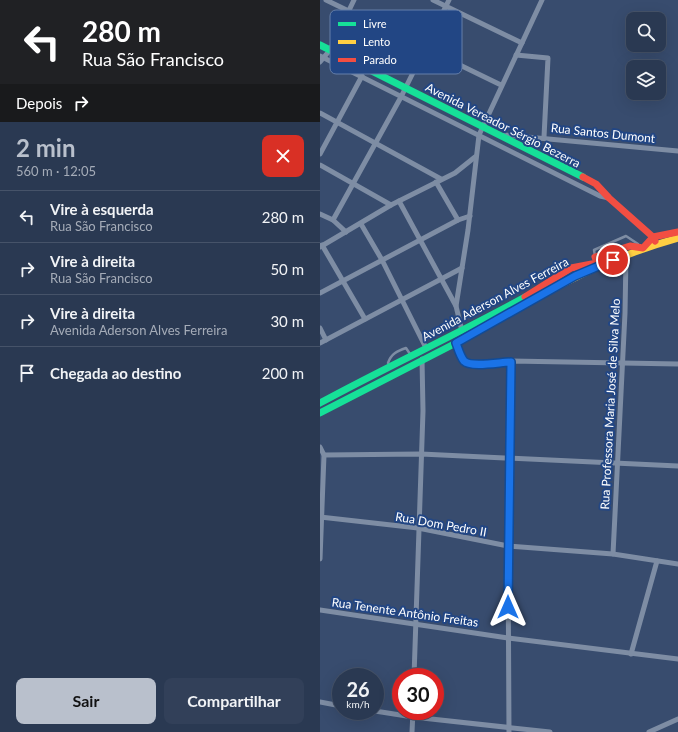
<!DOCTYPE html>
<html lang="pt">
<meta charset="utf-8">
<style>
body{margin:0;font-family:Lato,sans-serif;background:#324059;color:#f1f3f6;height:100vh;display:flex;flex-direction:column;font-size:15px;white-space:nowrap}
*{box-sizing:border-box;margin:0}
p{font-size:13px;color:#a5acb8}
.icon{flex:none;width:22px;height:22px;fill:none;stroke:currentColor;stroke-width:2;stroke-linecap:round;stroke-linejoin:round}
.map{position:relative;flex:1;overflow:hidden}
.panel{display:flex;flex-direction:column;background:#2a3952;width:320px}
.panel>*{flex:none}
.banner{background:#202124;color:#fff;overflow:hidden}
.buttons{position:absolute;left:306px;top:12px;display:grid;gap:8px}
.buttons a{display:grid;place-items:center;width:40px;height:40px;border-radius:8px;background:#2a3952;box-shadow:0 4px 16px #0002,0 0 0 1px #465369;font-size:20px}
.speed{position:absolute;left:12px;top:668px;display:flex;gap:8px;font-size:20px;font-weight:700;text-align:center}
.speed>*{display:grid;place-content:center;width:52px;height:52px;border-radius:50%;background:#2a3952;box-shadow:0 4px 16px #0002,0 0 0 1px #465369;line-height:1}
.speed small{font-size:10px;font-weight:400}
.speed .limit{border:6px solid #d22;background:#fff;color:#111}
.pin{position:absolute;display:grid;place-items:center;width:34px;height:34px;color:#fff;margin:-17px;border:2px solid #fff;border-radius:50%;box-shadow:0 1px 4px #0007}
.me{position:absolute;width:44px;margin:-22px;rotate:0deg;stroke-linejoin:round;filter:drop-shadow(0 0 3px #0008)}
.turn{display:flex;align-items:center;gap:14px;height:84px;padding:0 16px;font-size:18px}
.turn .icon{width:52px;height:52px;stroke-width:2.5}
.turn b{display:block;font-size:28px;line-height:34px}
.then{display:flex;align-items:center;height:38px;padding:0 16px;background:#0003;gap:8px;font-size:15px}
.round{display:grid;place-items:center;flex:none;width:42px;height:42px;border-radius:8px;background:#324059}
.head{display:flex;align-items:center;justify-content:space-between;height:68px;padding:0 16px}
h1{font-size:24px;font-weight:700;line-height:30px;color:#b9c0cc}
.button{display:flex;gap:8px;margin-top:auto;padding:8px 16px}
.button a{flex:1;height:46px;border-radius:8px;background:#b9c0cc;color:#111;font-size:16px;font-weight:700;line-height:46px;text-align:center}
.button a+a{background:#324059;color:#f1f3f6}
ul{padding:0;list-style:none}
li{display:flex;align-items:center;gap:12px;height:52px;padding:0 16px;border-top:1px solid #465369}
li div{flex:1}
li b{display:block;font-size:15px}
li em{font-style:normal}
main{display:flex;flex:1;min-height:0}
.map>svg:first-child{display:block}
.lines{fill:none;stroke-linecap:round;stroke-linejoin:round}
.lane{stroke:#7e8da4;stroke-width:2.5}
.street{stroke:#7e8da4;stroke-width:5}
.fast{stroke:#16e098;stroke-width:7}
.slow{stroke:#ffcf43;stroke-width:7}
.jam{stroke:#f24e42;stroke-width:7}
.route-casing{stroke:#114b97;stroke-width:10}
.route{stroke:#1a73e8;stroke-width:7}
.labels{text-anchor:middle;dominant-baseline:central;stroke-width:4;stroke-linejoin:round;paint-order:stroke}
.street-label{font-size:12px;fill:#fff;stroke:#224684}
.key{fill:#224684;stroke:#647ea9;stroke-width:1}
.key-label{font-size:11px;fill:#fff}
</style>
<main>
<section class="panel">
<div class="banner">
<div class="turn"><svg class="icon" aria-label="left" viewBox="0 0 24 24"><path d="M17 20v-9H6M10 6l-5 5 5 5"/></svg><div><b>280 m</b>Rua São Francisco</div></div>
<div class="then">Depois<svg class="icon" aria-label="right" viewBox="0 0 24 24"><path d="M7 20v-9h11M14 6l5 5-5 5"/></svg></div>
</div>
<div class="head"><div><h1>2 min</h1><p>560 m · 12:05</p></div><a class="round" style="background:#d93025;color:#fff"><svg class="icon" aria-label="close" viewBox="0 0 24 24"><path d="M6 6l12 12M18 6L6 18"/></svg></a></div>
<ul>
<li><svg class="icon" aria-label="left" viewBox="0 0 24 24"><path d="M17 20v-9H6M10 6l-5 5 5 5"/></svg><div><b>Vire à esquerda</b><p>Rua São Francisco</p></div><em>280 m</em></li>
<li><svg class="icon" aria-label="right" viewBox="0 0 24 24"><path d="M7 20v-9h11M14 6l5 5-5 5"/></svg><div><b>Vire à direita</b><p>Rua São Francisco</p></div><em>50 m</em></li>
<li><svg class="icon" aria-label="right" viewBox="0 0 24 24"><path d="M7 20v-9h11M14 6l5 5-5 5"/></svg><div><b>Vire à direita</b><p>Avenida Aderson Alves Ferreira</p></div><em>30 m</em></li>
<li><svg class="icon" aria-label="arrive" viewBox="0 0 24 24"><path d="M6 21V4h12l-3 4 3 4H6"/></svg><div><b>Chegada ao destino</b></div><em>200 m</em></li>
</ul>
<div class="button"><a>Sair</a><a>Compartilhar</a></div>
</section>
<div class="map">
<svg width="358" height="732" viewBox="0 0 358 732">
<rect width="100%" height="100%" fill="#384c6e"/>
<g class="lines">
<g class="lane">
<path d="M275,256L274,250L306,236L318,244"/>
<path d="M68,363C71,354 77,351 86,348L90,354"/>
</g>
<g class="street">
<path d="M6,0L181,85"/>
<path d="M113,0L202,43"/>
<path d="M196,55L228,58L224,137"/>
<path d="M0,56L280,196L289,198"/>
<path d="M0,62L10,50L34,0"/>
<path d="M0,113L121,179"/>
<path d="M185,135L358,151"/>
<path d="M0,154L42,76"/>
<path d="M0,165L71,205"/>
<path d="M116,182L138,220"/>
<path d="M79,201L136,306L142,331"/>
<path d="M0,214L13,220L26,232"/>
<path d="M13,220L81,97L129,0"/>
<path d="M41,224L62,260L106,348"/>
<path d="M2,245L45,319"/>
<path d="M0,247L71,205L135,173L155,157"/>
<path d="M0,293L138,220L150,216"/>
<path d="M136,306L148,230L159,135L222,0"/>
<path d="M0,328L6,340"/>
<path d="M0,343L142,268"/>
<path d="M136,343L143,360L154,364L191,361L358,364"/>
<path d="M0,447L4,455L0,559"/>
<path d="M4,455L101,454L358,466"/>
<path d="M0,517L98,528L188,546L293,554L358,564"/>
<path d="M293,554L305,313L306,256"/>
<path d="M0,610L188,638L358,659"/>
<path d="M311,654L337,561"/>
<path d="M94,677L103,411L102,359"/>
<path d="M0,702L21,706"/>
<path d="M55,711L93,717L230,732"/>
<path d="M92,732L93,711"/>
<path d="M189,732L188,546L191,361"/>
<path d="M329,732L358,719"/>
</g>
<g class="fast">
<path d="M0,45L263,177"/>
<path d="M0,403C68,366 138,334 205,297"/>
<path d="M0,413L136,343L222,295"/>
</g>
<path class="slow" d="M222,295C265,271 311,251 358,238"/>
<g class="jam">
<path d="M263,177L276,184L289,198L333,237L335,241"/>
<path d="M205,297L251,268L277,263L275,257L310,246L323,248L333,237L358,232"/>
</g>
</g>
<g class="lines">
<g class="route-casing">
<path id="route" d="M188,607L191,362C181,362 151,368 144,361C140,356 138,348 136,343L255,276L293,260"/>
</g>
<use href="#route" class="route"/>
</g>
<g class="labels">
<g class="street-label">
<text transform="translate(183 125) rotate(27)">Avenida Vereador Sérgio Bezerra</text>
<text transform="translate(283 133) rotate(6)">Rua Santos Dumont</text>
<text transform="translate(175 299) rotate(-28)">Avenida Aderson Alves Ferreira</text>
<text transform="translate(290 404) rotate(-87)">Rua Professora Maria José de Silva Melo</text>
<text transform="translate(121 524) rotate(10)">Rua Dom Pedro II</text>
<text transform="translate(85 612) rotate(8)">Rua Tenente Antônio Freitas</text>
</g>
</g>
<rect x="10" y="10" width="132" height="64" rx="6" class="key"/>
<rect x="18" y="22" width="18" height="4" fill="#16e098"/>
<rect x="18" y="40" width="18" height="4" fill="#ffcf43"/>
<rect x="18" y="58" width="18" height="4" fill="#f24e42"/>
<g class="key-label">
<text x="43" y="28">Livre</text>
<text x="43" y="46">Lento</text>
<text x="43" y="64">Parado</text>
</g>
</svg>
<div class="buttons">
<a><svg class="icon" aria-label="search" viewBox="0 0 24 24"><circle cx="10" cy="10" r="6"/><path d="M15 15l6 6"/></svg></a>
<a><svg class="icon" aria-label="layers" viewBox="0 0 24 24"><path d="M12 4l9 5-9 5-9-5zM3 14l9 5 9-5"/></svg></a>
</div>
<div class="speed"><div>26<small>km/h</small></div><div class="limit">30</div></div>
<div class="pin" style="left:293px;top:260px;background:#d93025"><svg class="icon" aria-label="arrive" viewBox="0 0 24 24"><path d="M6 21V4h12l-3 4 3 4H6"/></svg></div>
<svg class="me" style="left:188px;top:607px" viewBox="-20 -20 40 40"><path d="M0-17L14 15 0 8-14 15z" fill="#1a73e8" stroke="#fff" stroke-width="4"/></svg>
</div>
</main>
